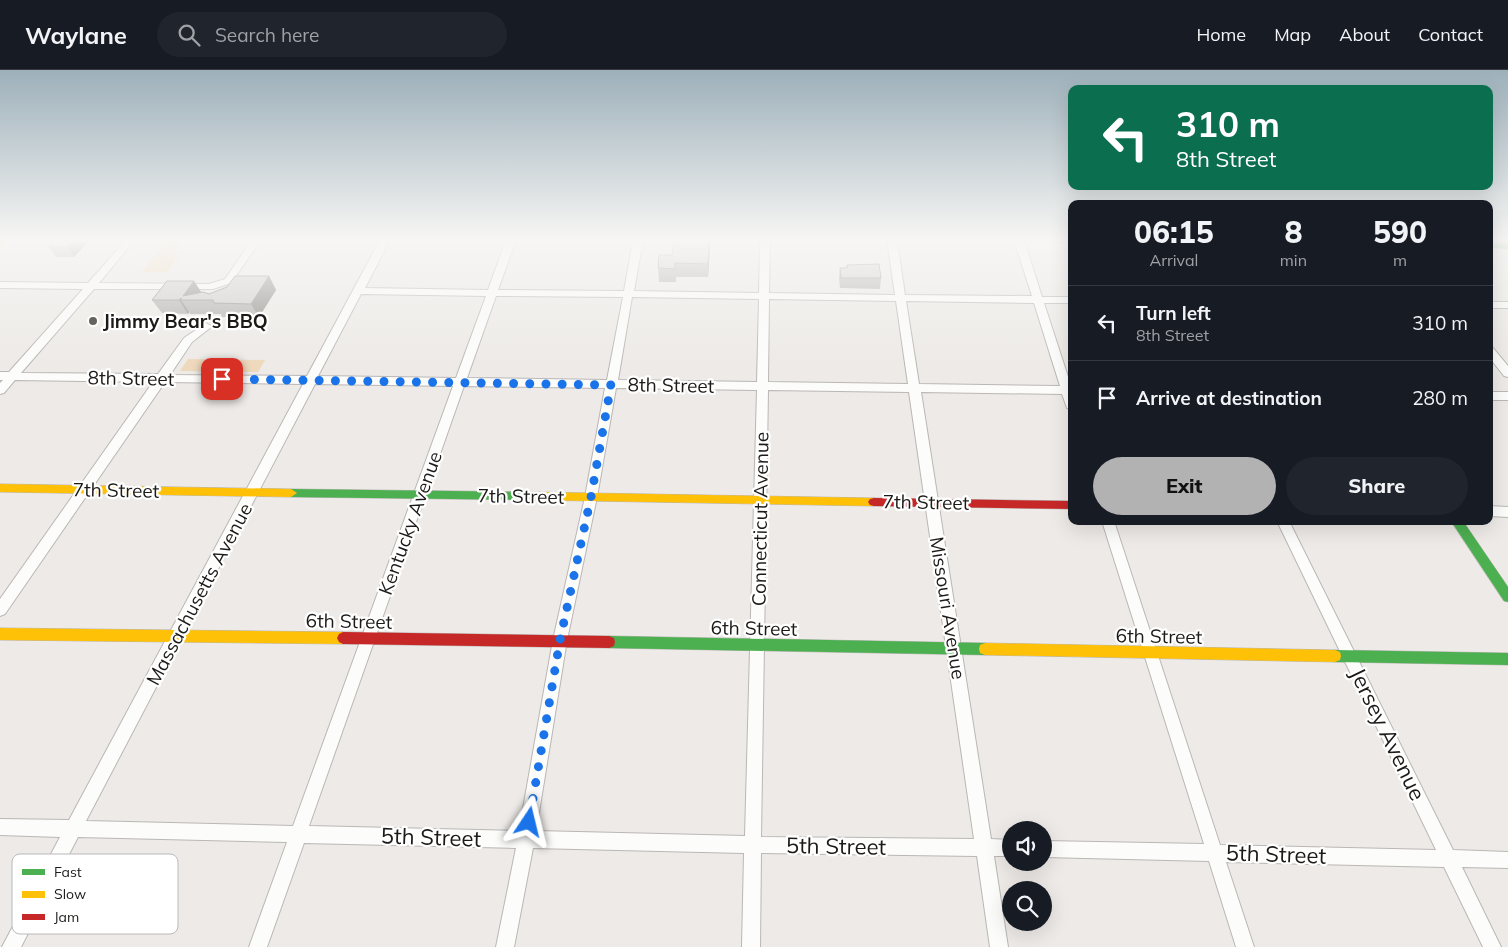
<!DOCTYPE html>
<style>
body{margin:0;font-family:Mulish,sans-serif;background:#20242c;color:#f1f3f6;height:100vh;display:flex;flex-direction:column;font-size:19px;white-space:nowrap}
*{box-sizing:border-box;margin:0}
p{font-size:16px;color:#9ea1a6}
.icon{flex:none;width:28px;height:28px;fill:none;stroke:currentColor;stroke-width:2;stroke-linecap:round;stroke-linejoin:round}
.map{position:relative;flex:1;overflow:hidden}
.drawer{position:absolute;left:1068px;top:130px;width:425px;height:325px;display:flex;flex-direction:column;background:#171b24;border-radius:10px;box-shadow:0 5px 20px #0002}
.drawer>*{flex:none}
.hud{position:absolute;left:1068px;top:15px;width:425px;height:105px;border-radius:10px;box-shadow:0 5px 20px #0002;background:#0b6e4f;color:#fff;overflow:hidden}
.tools{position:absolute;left:1002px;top:751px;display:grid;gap:10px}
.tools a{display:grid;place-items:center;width:50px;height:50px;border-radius:50%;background:#171b24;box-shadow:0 5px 20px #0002;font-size:25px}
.pin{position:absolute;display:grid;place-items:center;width:42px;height:42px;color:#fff;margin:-21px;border-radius:10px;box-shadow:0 2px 8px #0006}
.me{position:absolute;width:55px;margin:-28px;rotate:10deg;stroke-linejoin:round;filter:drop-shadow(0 0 4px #0008)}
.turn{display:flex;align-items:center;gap:18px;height:105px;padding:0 25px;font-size:22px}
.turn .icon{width:65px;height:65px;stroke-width:2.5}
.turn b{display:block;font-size:35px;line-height:42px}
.eta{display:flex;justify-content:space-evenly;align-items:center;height:85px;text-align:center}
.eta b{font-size:30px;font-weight:800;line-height:35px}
.cta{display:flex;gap:10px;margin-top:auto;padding:10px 25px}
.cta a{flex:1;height:58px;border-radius:30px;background:#b2b2b2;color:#111;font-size:20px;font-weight:800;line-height:58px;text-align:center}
.cta a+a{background:#20242c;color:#f1f3f6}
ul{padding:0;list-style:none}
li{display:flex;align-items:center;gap:15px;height:75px;padding:0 25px;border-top:1px solid #363941}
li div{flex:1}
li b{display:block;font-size:19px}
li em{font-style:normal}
header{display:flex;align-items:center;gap:30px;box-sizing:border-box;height:70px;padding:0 25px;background:#171b24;border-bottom:1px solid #363941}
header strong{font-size:24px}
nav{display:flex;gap:28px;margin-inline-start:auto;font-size:18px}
.search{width:350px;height:45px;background:#20242c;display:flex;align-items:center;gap:12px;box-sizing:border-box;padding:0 18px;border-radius:28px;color:#9ea1a6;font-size:19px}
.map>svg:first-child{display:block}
.green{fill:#eed9bc}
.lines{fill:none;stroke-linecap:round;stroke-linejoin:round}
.street-casing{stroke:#bab7b5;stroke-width:2}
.fast-casing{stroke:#bab7b5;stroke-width:1}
.slow-casing{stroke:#bab7b5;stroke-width:1}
.jam-casing{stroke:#bab7b5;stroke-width:1}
.street{fill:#fcfcfb;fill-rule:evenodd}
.fast{fill:#4caf50;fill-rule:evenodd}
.slow{fill:#ffc107;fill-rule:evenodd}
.jam{fill:#c62828;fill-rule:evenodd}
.wall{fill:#b2b0ae}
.shaded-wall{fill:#91908d}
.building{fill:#cfcdca;stroke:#91908d}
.route{stroke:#1a73e8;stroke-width:9;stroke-dasharray:0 16.2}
.poi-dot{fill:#656360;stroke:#fff;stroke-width:2}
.labels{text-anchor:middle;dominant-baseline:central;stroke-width:4.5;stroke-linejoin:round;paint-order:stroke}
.poi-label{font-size:19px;font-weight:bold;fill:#1c1a18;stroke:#fff;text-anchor:start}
.street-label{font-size:19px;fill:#1c1a18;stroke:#fff}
.near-street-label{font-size:22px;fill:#1c1a18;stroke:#fff}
.key{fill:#fff;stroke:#bbbaba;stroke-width:1}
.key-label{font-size:14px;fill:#1c1a18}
</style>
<header>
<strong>Waylane</strong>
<div class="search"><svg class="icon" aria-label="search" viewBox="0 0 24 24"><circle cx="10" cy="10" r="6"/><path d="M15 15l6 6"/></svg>Search here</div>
<nav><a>Home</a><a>Map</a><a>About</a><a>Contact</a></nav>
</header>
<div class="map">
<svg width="1508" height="877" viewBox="0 0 1508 877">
<rect width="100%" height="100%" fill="#edeae7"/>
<g class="green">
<path d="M168,170H184L173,183L181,184L167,202H142Z"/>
<path d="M188,289L265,290L258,302L180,301Z"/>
</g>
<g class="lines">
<g class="street-casing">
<g id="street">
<path d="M126,170H135L99,213L209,214L225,209L252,170H261L231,213L213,219H94L21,303L158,304L184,268L206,253L211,256L210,258L192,272L170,305L307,306L380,170H390L365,218L488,220L506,170H516L498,220L624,221L633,170H643L634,221L759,223L760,170H770L769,223L895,225L887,170H897L905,225L1032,226L1014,170H1024L1042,227H1071V233H1044L1071,316V339L1067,338L1062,324L921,322L991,769L1011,770V786H994L1008,877H990L977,786L761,783L760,877H742L744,783L533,778L514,877H496L516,778L304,773L267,877H249L287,772L78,767L21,877H2L60,767L0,765V749L69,750L303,314L165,312L5,544L0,546V529L153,312L15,310L4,323L0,324V313L3,310H0V302H9L83,219L0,218V212L88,213ZM361,224L486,226L456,308L318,306ZM496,226L623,227L607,310L467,308ZM632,227L759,229L757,312L618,310ZM769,229L896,231L908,314L768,312ZM906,231L1034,233L1060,316L919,314ZM315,314L453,316L293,756L86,751ZM464,316L605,318L585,427L553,570L519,761L309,756ZM616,318L757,320L745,766L536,761L567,570L597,427ZM768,320L909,322L974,769L761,767Z"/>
<rect x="1489" y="232" width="19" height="6"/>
<path d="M1489,277L1493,278L1508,296V307L1504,306L1489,287Z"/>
<rect x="1489" y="322" width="19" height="8"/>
<path d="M1489,436L1508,437V447L1489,446Z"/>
<path d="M1102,451H1114L1220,775L1436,780L1277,451H1289L1453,780L1508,782V798L1462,797L1501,877H1483L1444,797L1226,792L1254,877H1236L1209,791L1044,787V771L1204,774Z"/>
</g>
</g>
<g class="fast-casing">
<g id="fast">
<path d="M1029,170H1071V173L1033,172Z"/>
<path d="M1489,173H1508V179L1489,177Z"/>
<path d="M291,419L532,422L538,426L532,430L291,427L285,423Z"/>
<path d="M1451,451H1463L1508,517V532L1504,531Z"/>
<path d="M609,566L985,573L990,575L991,579L990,583L985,585L609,578L604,576L603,572L604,568Z"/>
<path d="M1335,580L1508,583V595L1335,592L1330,590L1329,586L1330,582Z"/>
</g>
</g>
<g class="slow-casing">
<g id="slow">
<path d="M0,170H8L0,176Z"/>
<path d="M0,414L291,419L297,423L291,427L0,422Z"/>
<path d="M532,422L874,428L878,429L880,432L878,435L874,436L532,430L526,426Z"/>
<path d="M0,558L343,562L347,564L349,568L347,572L343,574L0,570Z"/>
<path d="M985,573L1335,580L1340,582L1341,586L1340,590L1335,592L985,585L980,583L979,579L980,575Z"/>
</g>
</g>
<g class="jam-casing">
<g id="jam">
<path d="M874,428L1071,431V439L874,436L870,435L868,432L870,429Z"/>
<path d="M343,562L609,566L614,568L615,572L614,576L609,578L343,574L339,572L337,568L339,564Z"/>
</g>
</g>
<use href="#street" class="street"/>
<use href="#fast" class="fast"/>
<use href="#slow" class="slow"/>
<use href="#jam" class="jam"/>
</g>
<g class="wall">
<path d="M90,170L74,187H56L49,177Z"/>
<path d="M710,178L708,207H676V212H659L658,198L672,185Z"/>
<path d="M847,195L881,208L880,219L840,218L839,208L840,198H846Z"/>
<path d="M269,206L276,220L259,247H222L221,244H190L189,242L188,244L162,243L152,230L194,211L201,222L209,224L227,217Z"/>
</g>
<g class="shaded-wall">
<path d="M73,170H90L74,187L67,177Z"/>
<path d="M709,170H710V178L708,207V194Z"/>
<path d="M269,206L276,220L259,247L251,234Z"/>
<path d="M194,211L203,225L183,226Z"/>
<path d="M181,228V230L189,242L188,244L179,230Z"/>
</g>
<g class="building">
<path d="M55,170H73L67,177H49Z"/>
<path d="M674,170H709L708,194L675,193V199L658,198L659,185H672Z"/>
<path d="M879,194L881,208H841L840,198H847V195Z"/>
<path d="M235,206H269L251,234L214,233L213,230H181V228L179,230H152L167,211H194L183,226L203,222L209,224L227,217Z"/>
</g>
<linearGradient id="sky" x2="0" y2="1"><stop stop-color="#9db0ba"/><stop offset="0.58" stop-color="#f7f6f4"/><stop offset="1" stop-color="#f7f6f4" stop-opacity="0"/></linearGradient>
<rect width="1508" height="293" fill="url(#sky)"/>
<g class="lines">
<path class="route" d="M222,309L611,315L591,427L560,570L529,752"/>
</g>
<circle class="poi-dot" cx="93" cy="251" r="5"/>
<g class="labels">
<g class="poi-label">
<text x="103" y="251">Jimmy Bear's BBQ</text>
</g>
<g class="street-label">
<text transform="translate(131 308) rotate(1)">8th Street</text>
<text transform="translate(671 315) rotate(1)">8th Street</text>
<text transform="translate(116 420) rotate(1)">7th Street</text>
<text transform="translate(521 426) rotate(1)">7th Street</text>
<text transform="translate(926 432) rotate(1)">7th Street</text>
<text transform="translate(760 449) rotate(-89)">Connecticut Avenue</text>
<text transform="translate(410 453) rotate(-70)">Kentucky Avenue</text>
<text transform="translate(199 524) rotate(-62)">Massachusetts Avenue</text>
<text transform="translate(948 538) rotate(81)">Missouri Avenue</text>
<text transform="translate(349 551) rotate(1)">6th Street</text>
<text transform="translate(754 558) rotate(1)">6th Street</text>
<text transform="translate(1159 566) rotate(1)">6th Street</text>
</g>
<g class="near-street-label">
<text transform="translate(1388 664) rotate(64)">Jersey Avenue</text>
<text transform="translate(431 767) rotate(2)">5th Street</text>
<text transform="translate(836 776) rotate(1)">5th Street</text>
<text transform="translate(1276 784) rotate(2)">5th Street</text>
</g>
</g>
<rect x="12" y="784" width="166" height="80" rx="8" class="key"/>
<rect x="22" y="799" width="23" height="6" fill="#4caf50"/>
<rect x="22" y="821" width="23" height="7" fill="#ffc107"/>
<rect x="22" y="844" width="23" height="6" fill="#c62828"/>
<g class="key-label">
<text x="54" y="807">Fast</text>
<text x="54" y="829">Slow</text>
<text x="54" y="852">Jam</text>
</g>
</svg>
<div class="tools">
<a><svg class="icon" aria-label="sound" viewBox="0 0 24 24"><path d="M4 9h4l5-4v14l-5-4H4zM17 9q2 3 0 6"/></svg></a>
<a><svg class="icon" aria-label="search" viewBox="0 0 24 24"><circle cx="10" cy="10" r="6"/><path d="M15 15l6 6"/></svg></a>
</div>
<div class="pin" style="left:222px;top:309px;background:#d93025"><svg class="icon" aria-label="arrive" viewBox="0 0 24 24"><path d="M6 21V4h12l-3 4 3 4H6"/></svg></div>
<svg class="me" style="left:529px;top:752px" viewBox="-20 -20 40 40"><path d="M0-17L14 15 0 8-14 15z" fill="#1a73e8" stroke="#fff" stroke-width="4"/></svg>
<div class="hud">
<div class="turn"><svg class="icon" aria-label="left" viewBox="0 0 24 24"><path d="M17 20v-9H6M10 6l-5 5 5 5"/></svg><div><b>310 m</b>8th Street</div></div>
</div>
<section class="drawer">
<div class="eta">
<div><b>06:15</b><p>Arrival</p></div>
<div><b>8</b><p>min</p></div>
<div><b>590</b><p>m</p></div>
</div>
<ul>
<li><svg class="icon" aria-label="left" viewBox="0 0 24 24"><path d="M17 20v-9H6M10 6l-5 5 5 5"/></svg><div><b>Turn left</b><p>8th Street</p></div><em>310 m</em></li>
<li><svg class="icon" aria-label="arrive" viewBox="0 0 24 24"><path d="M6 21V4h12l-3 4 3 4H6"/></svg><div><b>Arrive at destination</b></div><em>280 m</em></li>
</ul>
<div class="cta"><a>Exit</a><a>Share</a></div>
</section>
</div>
